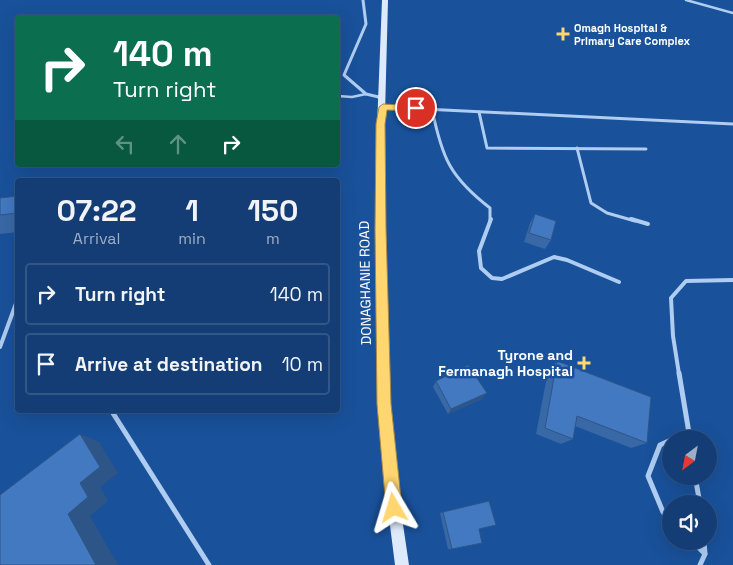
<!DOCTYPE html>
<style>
body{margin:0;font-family:"Space Grotesk",sans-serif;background:#1c4479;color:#f1f3f6;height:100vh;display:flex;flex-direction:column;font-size:19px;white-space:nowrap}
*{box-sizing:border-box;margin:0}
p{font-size:16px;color:#9daec5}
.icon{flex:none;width:28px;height:28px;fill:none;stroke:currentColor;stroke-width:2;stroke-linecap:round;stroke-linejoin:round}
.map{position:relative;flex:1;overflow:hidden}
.panel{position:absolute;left:15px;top:178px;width:325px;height:235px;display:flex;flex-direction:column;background:#133d74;border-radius:5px;box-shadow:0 5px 20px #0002,0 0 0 1px #325686}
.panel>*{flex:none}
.guide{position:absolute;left:15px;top:15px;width:325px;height:152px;border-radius:5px;box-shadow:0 5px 20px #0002,0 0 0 1px #325686;background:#0b6e4f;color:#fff;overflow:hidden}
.needle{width:32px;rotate:212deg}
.controls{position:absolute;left:662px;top:430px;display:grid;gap:10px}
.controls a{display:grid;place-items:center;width:55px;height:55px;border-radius:50%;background:#133d74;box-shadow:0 5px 20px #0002,0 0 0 1px #325686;font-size:25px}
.pin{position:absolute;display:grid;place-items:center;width:42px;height:42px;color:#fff;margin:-21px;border:2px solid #fff;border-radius:50%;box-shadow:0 1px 5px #0007}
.me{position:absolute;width:55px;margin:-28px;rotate:353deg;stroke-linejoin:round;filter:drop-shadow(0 0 4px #0008)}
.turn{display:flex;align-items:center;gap:18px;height:105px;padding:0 15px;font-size:22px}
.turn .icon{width:65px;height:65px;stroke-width:2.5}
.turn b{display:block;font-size:35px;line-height:42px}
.lanes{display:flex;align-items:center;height:48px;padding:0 15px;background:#0003;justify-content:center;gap:25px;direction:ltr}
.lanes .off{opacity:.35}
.eta{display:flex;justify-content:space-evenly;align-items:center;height:85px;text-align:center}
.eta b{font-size:30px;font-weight:800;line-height:35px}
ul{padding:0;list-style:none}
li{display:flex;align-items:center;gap:15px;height:62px;margin:0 10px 8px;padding:0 5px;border:2px solid #325686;border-radius:5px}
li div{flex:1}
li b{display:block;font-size:19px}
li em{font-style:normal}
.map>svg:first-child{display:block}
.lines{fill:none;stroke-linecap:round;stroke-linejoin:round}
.service-far3{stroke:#afccf1;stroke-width:2.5}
.service-far2{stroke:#afccf1;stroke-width:3}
.service-far1{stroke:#afccf1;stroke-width:4}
.service{stroke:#afccf1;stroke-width:5}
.minor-far1{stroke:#afccf1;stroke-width:3}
.minor{stroke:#afccf1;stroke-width:4}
.secondary{fill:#ddeafc;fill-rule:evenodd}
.wall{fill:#3968a6}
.shaded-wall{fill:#2e5587}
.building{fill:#4279c1;stroke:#2e5587}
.route{fill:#ffd66f;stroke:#a68b48}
.poi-dot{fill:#ffd66f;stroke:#19519a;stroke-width:2}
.labels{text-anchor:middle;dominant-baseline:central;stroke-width:5;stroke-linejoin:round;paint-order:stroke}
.far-poi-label{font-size:11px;font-weight:bold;fill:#fff;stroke:#19519a;text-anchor:start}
.street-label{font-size:14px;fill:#fff;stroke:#19519a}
.poi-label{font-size:14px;font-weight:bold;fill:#fff;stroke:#19519a;text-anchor:end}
</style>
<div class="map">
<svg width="733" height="565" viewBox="0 0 733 565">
<rect width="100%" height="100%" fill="#19519a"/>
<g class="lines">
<g class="service-far3">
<path d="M686,0L733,13"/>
<path d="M338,96L352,97L366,94"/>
</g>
<g class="service-far2">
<path d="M383,107L733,124"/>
<path d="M432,109C442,158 450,177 490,208V221"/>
<path d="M479,112L487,148L646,149"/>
<path d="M577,148L591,203L607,213L635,221"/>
</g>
<g class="service-far1">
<path d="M491,219L479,251L481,268L492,278L502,279L554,257L567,260L619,282"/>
<path d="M631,219L648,224"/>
<path d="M0,347L18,298"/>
<path d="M679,374L673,336L671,298L686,281L733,280"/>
</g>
<g class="service">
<path d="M679,373L690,439"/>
<path d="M111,410L209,565"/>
<path d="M674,439L689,432"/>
<path d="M671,440L660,445L648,476L663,512L671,521"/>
<path d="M695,476L700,504"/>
<path d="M692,541L705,554"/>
<path d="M700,565L705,554L704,541"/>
</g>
<path class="minor-far1" d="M363,0L366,24L344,75L366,94L383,98"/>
<path class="minor" d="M379,97L383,98"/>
<path class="secondary" d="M382,0H388L384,152L390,404L395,470L409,565H395L383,470L378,404L376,152Z"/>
</g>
<g class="wall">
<path d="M18,196V232L0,234V198Z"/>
<path d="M535,214L551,240L545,249L524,242L530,223Z"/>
<path d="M557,361L647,443L631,448L575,426L573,439L561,444L536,434L548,371Z"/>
<path d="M436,381L482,399L448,414L433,387Z"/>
<path d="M443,512L479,529L452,549H448L440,513Z"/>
</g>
<g class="shaded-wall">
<path d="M487,393L482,399L448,414L451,409Z"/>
<path d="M80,434L99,442L118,473L100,487L108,501L90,516L118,565H96L68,514Z"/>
</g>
<g class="building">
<path d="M18,196V213L0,215V198Z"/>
<path d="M535,214L556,221L551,240L529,233Z"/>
<path d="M557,361L651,397L647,443L577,416L573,439L545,428Z"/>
<path d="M468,365L487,393L451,409L436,381Z"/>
<path d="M80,434L100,467L80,483L88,497L68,514L96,565H0V495Z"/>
<path d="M489,501L496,525L479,529L482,543L452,549L443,512Z"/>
</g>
<path class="route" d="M383,104L416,106L420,108L416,111L387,110L385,124L386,229L391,404L402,508L399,513L394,516L389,513L386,508L377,404L375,229L376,124L379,107Z"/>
<g class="poi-dot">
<path d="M560.5 26.5h5v5h5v5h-5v5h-5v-5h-5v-5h5z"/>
<path d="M581.5 355.5h5v5h5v5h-5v5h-5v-5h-5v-5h5z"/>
</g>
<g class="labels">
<g class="far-poi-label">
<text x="574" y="28">Omagh Hospital &amp;<tspan x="574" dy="13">Primary Care Complex</tspan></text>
</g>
<g class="street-label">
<text transform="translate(365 283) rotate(-91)">DONAGHANIE ROAD</text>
</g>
<g class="poi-label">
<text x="573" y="355">Tyrone and<tspan x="573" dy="16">Fermanagh Hospital</tspan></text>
</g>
</g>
</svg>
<div class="controls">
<a><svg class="needle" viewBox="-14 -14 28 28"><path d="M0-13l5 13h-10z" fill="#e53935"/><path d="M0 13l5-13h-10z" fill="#9daec5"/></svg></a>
<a><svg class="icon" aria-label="sound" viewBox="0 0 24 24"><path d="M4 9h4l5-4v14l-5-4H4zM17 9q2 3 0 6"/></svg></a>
</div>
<div class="pin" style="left:416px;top:108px;background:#d93025"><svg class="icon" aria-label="arrive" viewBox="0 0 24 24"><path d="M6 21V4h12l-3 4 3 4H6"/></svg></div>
<svg class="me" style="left:394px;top:508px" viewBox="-20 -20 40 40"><path d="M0-17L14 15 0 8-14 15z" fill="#ffd66f" stroke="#fff" stroke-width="4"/></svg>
<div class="guide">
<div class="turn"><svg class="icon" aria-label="right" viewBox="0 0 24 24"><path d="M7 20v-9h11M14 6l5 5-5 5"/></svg><div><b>140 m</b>Turn right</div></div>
<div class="lanes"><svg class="icon off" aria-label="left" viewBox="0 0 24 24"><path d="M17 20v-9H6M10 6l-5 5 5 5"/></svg><svg class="icon off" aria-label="ahead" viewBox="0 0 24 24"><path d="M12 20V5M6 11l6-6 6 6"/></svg><svg class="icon" aria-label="right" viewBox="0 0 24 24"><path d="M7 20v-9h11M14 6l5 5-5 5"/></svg></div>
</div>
<section class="panel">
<div class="eta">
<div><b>07:22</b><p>Arrival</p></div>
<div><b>1</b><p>min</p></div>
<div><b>150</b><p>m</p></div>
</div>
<ul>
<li><svg class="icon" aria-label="right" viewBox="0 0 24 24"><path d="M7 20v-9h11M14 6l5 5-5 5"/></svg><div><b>Turn right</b></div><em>140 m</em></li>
<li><svg class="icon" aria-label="arrive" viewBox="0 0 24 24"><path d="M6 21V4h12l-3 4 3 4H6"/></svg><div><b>Arrive at destination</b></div><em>10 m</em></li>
</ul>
</section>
</div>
